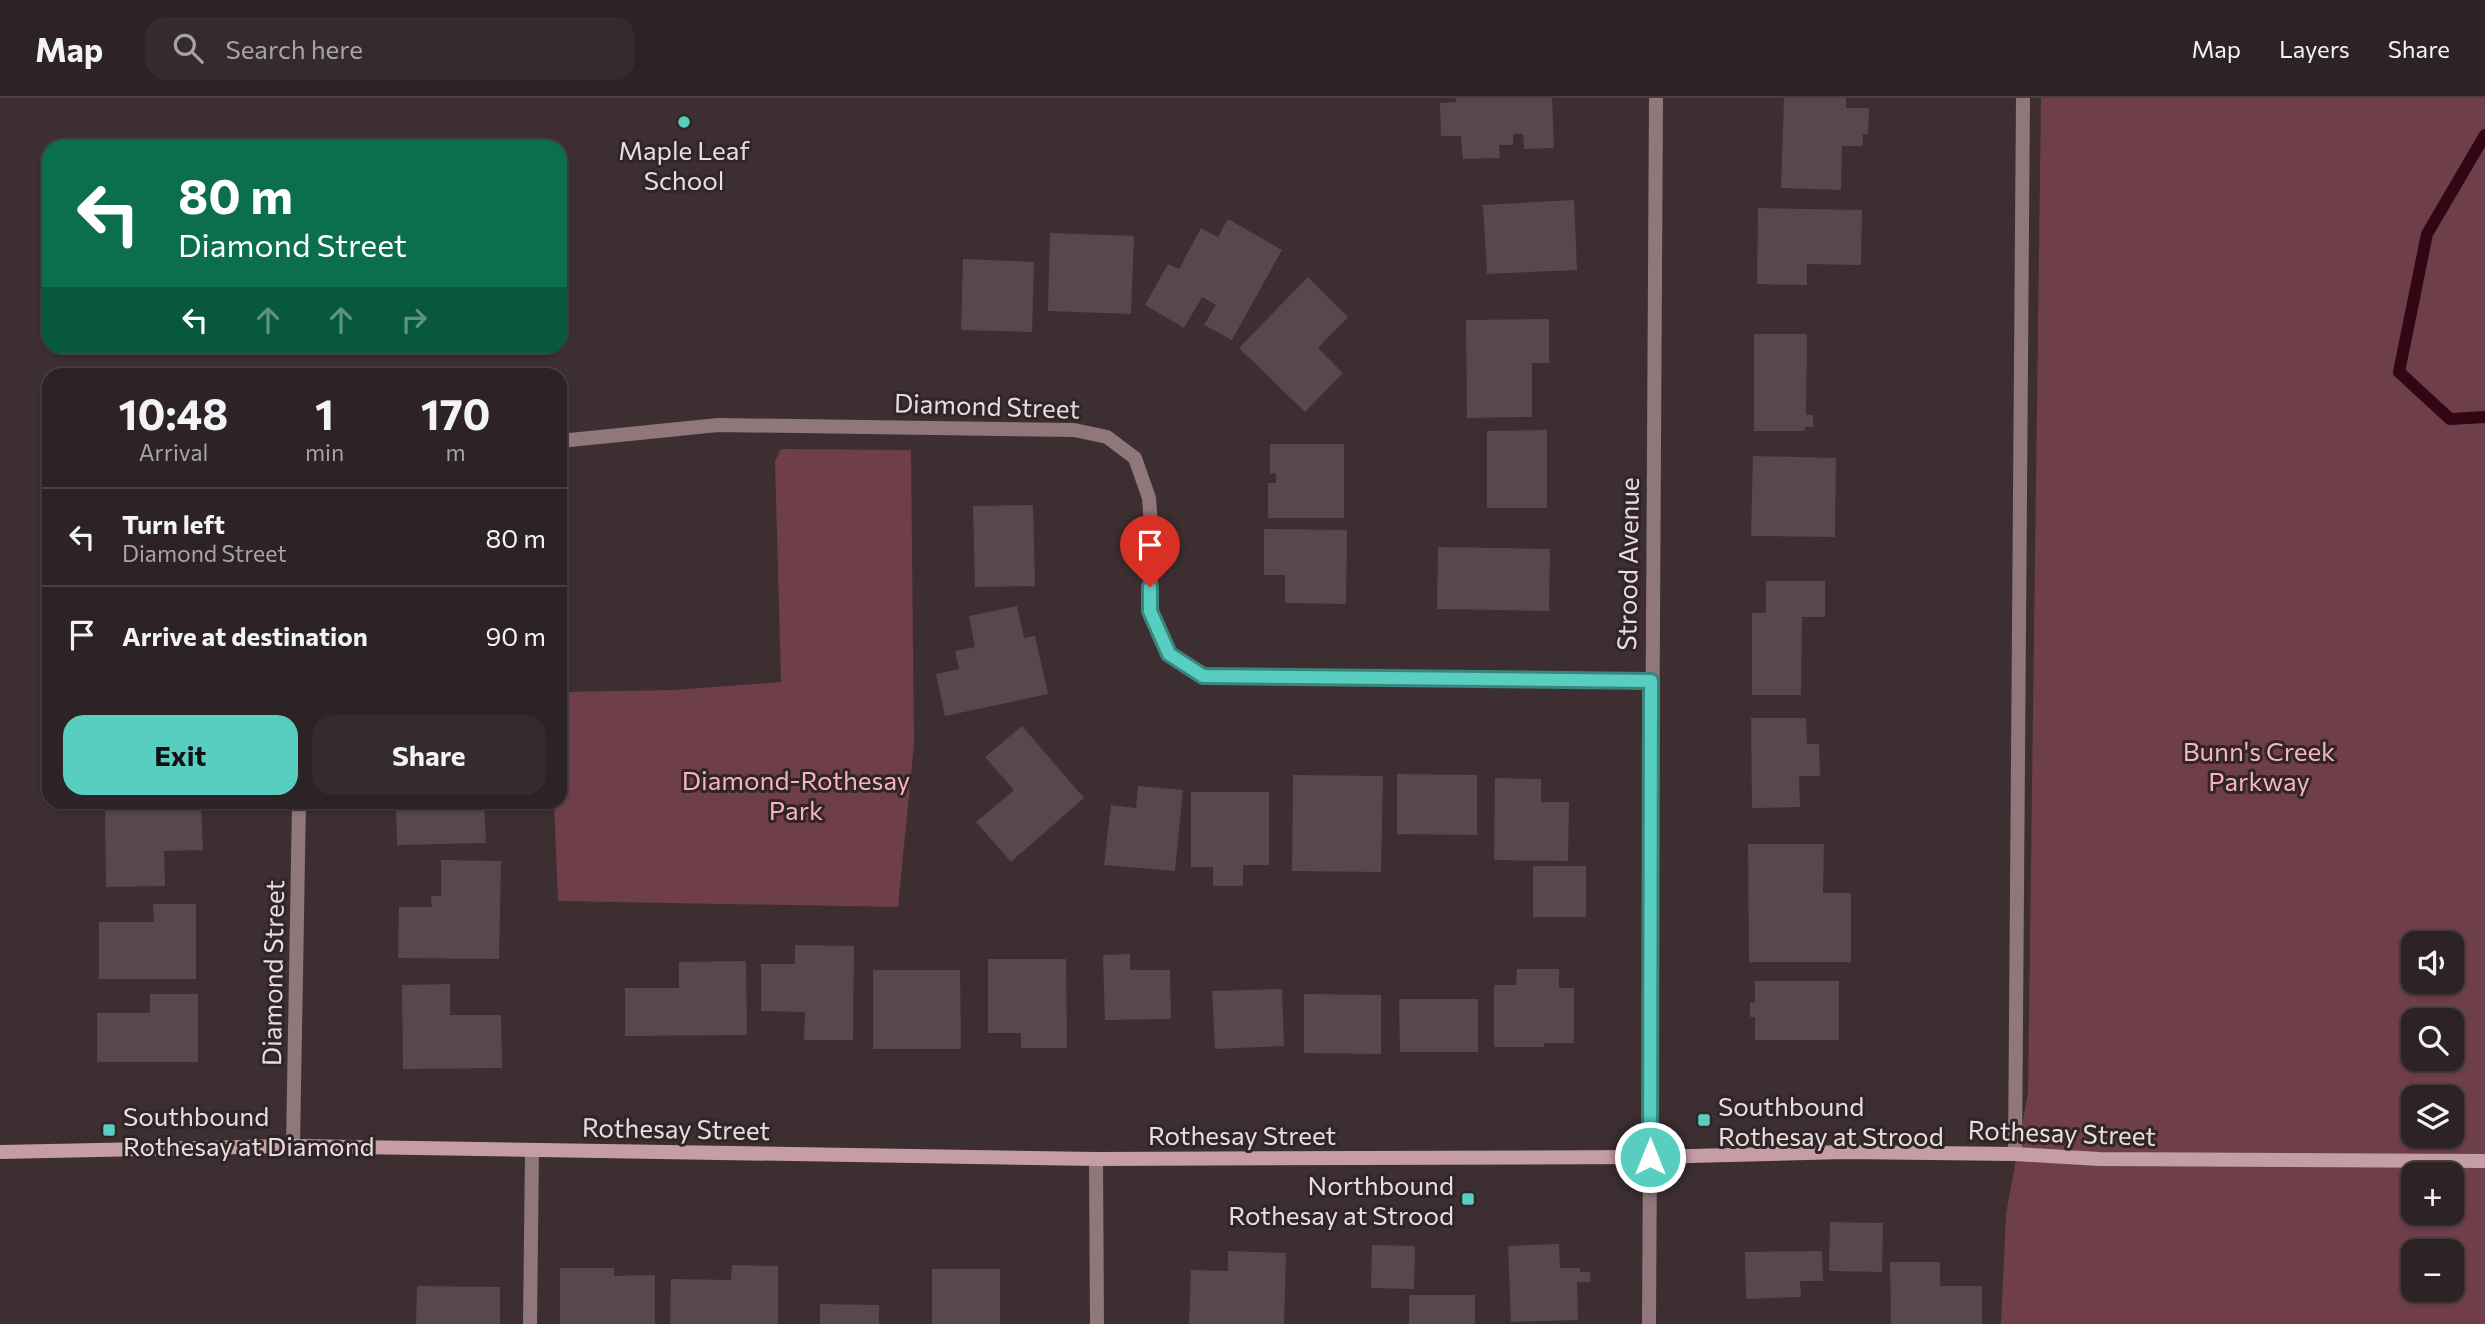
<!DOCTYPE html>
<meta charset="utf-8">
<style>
body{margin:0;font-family:Commissioner,sans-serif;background:#352a2d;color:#f1f3f6;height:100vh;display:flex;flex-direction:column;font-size:26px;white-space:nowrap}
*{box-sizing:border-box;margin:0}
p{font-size:23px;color:#a7a4a7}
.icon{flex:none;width:38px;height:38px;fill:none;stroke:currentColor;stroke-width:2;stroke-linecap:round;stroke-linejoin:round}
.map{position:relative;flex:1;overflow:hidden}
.details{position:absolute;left:42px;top:270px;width:525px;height:441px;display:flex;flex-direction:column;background:#2d2225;border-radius:21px;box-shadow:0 2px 5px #0004,0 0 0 2px #483f42}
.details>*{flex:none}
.top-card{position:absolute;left:42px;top:42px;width:525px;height:214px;border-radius:21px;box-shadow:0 2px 5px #0004,0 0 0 2px #483f42;background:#0b6e4f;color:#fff;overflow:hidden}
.buttons{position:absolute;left:2401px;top:833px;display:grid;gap:14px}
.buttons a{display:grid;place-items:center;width:63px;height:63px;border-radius:14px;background:#2d2225;box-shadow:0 2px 5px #0004,0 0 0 2px #483f42;font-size:35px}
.pin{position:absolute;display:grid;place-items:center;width:60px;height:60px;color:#fff;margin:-72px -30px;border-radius:50% 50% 50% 0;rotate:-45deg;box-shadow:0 0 7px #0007}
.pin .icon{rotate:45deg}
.me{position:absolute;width:77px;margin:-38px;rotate:0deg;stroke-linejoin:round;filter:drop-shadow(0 0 5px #0008)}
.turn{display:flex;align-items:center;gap:24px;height:147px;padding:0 21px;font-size:32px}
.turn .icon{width:91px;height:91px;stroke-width:2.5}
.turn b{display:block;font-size:49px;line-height:60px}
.lanes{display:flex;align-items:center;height:66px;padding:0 21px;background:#0003;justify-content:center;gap:35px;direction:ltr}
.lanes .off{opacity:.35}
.eta{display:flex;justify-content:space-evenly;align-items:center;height:119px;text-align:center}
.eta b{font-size:42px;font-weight:700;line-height:49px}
.cta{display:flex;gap:14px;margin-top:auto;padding:14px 21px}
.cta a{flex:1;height:80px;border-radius:21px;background:#58cec1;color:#111;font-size:28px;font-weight:700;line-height:80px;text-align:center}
.cta a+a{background:#352a2d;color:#f1f3f6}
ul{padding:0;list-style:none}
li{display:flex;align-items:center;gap:21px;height:98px;padding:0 21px;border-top:2px solid #483f42}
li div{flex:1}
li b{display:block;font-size:26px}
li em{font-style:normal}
header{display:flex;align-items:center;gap:42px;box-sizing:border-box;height:98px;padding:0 35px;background:#2d2225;border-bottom:2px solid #483f42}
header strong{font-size:33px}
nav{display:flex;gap:38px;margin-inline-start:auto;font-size:24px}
.search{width:490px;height:63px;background:#352a2d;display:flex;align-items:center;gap:18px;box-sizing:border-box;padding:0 24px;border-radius:21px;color:#a7a4a7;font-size:26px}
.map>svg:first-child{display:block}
.green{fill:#6e3e49;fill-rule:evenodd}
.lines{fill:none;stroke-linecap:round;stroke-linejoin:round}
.stream{stroke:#320715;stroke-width:12}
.building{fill:#57484b}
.lane{stroke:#90777c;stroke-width:14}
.street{stroke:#90777c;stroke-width:14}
.secondary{stroke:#c59da5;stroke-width:14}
.route-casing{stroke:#39867d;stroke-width:18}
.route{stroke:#58cec1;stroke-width:12}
.poi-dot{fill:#58cec1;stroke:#322527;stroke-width:2.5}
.labels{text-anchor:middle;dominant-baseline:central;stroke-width:6;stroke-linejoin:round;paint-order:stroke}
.poi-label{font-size:26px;fill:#e7dee0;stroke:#322527;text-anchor:start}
.street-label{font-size:26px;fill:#e7dee0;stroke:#322527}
.park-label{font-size:26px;fill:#f7b3c1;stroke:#322527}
</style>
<header>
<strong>Map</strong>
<div class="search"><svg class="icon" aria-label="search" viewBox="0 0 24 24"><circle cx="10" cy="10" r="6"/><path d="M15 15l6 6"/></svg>Search here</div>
<nav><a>Map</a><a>Layers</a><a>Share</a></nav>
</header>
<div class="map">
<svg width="2485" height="1226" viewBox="0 0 2485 1226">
<rect width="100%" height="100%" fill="#3c2e31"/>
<g class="green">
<path d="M2041,0H2485V1226H2001L2006,1116L2028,995ZM2413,845H2452V884H2413ZM2413,922H2452V961H2413ZM2413,999H2452V1038H2413ZM2413,1076H2452V1115H2413ZM2413,1153H2452V1192H2413Z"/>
<path d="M781,351L911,352L914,647L898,809L558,803L554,704H560V594L674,592L781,584L775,363Z"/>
</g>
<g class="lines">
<path class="stream" d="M2485,37L2427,136L2399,274L2450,321L2485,319"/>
</g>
<g class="building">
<path d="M1456,0H1552L1554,50L1524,51L1523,36H1513V47H1499L1500,60L1463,61L1461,38H1441L1440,5L1456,4Z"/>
<path d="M1784,0H1846V10H1869L1868,36H1863V48H1842L1841,92L1781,90Z"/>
<path d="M1574,102L1577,172L1487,176L1483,107Z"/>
<path d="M1758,110L1862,112L1861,167L1807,166V187L1757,186Z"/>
<path d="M1228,121L1282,152L1232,242L1204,227L1216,207L1202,199L1184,230L1145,207L1168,166L1179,171L1201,130L1218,139Z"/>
<path d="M1050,135L1134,138L1131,216L1048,213Z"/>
<path d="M963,161L1034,164L1032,234L961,232Z"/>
<path d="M1308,179L1348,219L1318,250L1343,275L1305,314L1239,250Z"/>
<path d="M1549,221V265H1532V319L1467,320L1466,222Z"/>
<path d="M1754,236H1807L1806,317H1813V329H1805V333H1754Z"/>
<path d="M1547,332V410H1487V333Z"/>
<path d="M1270,346H1344V420H1268V385H1276V375L1270,376Z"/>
<path d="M1753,358L1836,360L1835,439L1751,438Z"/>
<path d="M1033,407L1035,488L975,489L973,408Z"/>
<path d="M1264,431L1347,432L1346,506L1285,505V477H1264Z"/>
<path d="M1438,449L1550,451L1549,513L1437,511Z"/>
<path d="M1766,483H1825V519H1802L1801,597H1752V515H1766Z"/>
<path d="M1017,508L1024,540L1035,538L1048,596L945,618L936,576L959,571L955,553L975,549L969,518Z"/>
<path d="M1751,620H1806L1807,646H1819L1820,678H1799L1800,709L1752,710Z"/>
<path d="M1022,628L1084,700L1011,764L976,724L1014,692L985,659Z"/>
<path d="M1397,676L1477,677V737L1397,736Z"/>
<path d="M1293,677L1383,678L1381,774L1292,773Z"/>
<path d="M1495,680L1541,681V704H1569L1568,763L1494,762Z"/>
<path d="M1138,688L1183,692L1175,773L1104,767L1111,707L1136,710Z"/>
<path d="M1191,694H1269V767H1243V788H1213V769H1191Z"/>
<path d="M396,704H484L486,745L397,747Z"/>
<path d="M201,710L203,752L164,753L165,788L106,789L105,712Z"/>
<path d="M1748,746H1824L1823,795H1851V864H1749Z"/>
<path d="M441,762L501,763L499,861L398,860L399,809H432L431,798H441Z"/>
<rect x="1533" y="768" width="53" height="51"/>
<path d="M153,806H196V881H99V824H154Z"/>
<path d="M795,847L854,848L853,942H804L805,914L761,913V866H795Z"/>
<path d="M1130,856V872H1170L1171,921L1105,922L1103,857Z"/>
<path d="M988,861H1066L1067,950H1021V935H988Z"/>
<path d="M746,863L747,937L625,938V890H679V864Z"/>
<path d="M1517,871H1559V890H1574V945H1544V949H1494V887H1516Z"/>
<path d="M873,872H960L961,951H873Z"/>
<path d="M1755,883H1839V942H1755V919H1750V904L1755,905Z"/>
<path d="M450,886V917H501L502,970L403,971L402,887Z"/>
<path d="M1282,891L1284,948L1215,951L1212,893Z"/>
<path d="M150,896H198V964H97V915H150Z"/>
<path d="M1304,896L1381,897V956L1304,955Z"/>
<path d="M1399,901H1478V954H1400Z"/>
<path d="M1830,1124L1883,1125L1882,1174L1829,1173Z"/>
<path d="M1559,1146L1560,1170H1580V1174H1590L1591,1184H1577L1578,1222L1511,1224L1508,1148Z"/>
<path d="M1372,1147L1415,1148L1414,1191L1371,1190Z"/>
<path d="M1228,1153L1286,1155L1284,1226H1189L1191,1172L1228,1173Z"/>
<path d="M1822,1153L1823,1183H1800L1801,1199L1746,1201L1745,1154Z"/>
<path d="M1890,1164H1940V1188H1982V1226H1891Z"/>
<path d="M732,1167L778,1168V1226H670L671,1181L731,1182Z"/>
<path d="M560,1170H614V1178L655,1177V1226H560Z"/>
<rect x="932" y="1171" width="68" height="55"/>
<path d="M417,1188L500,1189V1226H416Z"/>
<rect x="1409" y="1197" width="66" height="29"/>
<path d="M820,1206L879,1207V1226H820Z"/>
</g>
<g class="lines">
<g class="lane">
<path d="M2015,1056L2023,0"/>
<path d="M530,1226L532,1052"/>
</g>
<g class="street">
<path d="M560,343L718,327L1074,332L1107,339L1135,360L1149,400L1152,441L1150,514L1169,556L1203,578L1651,583"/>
<path d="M293,1048L299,704"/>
<path d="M1096,1061L1097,1226"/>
<path d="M1649,1226L1656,0"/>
</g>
<path class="secondary" d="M0,1054L293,1048L1096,1061L1650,1059L1845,1054L2015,1056L2099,1061L2485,1063"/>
</g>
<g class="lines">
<g class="route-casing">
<path id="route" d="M1150,489V513L1169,556L1203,578L1651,583L1650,1059"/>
</g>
<use href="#route" class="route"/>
</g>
<g class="poi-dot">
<circle cx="684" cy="24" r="7"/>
<rect x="1697" y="1015" width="14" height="14" rx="3.5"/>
<rect x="102" y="1025" width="14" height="14" rx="3.5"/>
<rect x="1461" y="1094" width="14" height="14" rx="3.5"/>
</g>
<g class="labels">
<g class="poi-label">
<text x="684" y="51" text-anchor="middle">Maple Leaf<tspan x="684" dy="30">School</tspan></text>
<text x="1718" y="1007">Southbound<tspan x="1718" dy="30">Rothesay at Strood</tspan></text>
<text x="123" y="1017">Southbound<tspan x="123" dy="30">Rothesay at Diamond</tspan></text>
<text x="1454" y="1086" text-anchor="end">Northbound<tspan x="1454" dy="30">Rothesay at Strood</tspan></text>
</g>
<g class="street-label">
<text transform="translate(987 307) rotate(2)">Diamond Street</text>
<text transform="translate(1627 466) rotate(-89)">Strood Avenue</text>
<text transform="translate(272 875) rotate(-89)">Diamond Street</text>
<text transform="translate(676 1030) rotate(1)">Rothesay Street</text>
<text transform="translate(2062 1034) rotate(2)">Rothesay Street</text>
<text x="1242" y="1036">Rothesay Street</text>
</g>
<g class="park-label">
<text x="2259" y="652">Bunn's Creek<tspan x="2259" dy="30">Parkway</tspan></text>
<text x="796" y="681">Diamond-Rothesay<tspan x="796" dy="30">Park</tspan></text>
</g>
</g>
</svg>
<div class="buttons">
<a><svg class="icon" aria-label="sound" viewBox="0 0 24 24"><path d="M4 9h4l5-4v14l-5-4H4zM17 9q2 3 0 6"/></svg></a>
<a><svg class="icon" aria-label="search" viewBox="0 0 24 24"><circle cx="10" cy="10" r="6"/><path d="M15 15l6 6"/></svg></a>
<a><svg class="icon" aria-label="layers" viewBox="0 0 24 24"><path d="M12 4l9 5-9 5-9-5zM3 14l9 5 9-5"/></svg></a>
<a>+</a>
<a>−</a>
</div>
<div class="pin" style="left:1150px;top:489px;background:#d93025"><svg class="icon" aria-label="arrive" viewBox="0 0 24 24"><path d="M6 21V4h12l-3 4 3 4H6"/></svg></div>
<svg class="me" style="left:1650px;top:1059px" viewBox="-20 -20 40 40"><circle r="17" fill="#58cec1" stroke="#fff" stroke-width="3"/><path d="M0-11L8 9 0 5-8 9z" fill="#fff"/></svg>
<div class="top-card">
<div class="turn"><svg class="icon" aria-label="left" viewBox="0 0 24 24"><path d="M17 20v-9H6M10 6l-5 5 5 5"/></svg><div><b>80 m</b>Diamond Street</div></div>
<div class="lanes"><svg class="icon" aria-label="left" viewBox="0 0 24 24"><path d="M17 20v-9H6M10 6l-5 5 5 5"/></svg><svg class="icon off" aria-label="ahead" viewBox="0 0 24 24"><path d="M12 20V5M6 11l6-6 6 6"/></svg><svg class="icon off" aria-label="ahead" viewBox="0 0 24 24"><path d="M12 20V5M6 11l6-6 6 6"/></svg><svg class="icon off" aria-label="right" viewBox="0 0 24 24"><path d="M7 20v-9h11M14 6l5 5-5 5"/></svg></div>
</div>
<section class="details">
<div class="eta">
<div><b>10:48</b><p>Arrival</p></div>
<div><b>1</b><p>min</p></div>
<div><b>170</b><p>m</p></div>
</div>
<ul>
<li><svg class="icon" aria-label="left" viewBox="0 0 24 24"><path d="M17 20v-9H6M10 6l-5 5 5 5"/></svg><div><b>Turn left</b><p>Diamond Street</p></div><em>80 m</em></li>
<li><svg class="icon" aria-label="arrive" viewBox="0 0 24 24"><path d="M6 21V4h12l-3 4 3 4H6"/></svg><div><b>Arrive at destination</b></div><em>90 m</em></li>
</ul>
<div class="cta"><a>Exit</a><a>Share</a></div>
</section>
</div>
